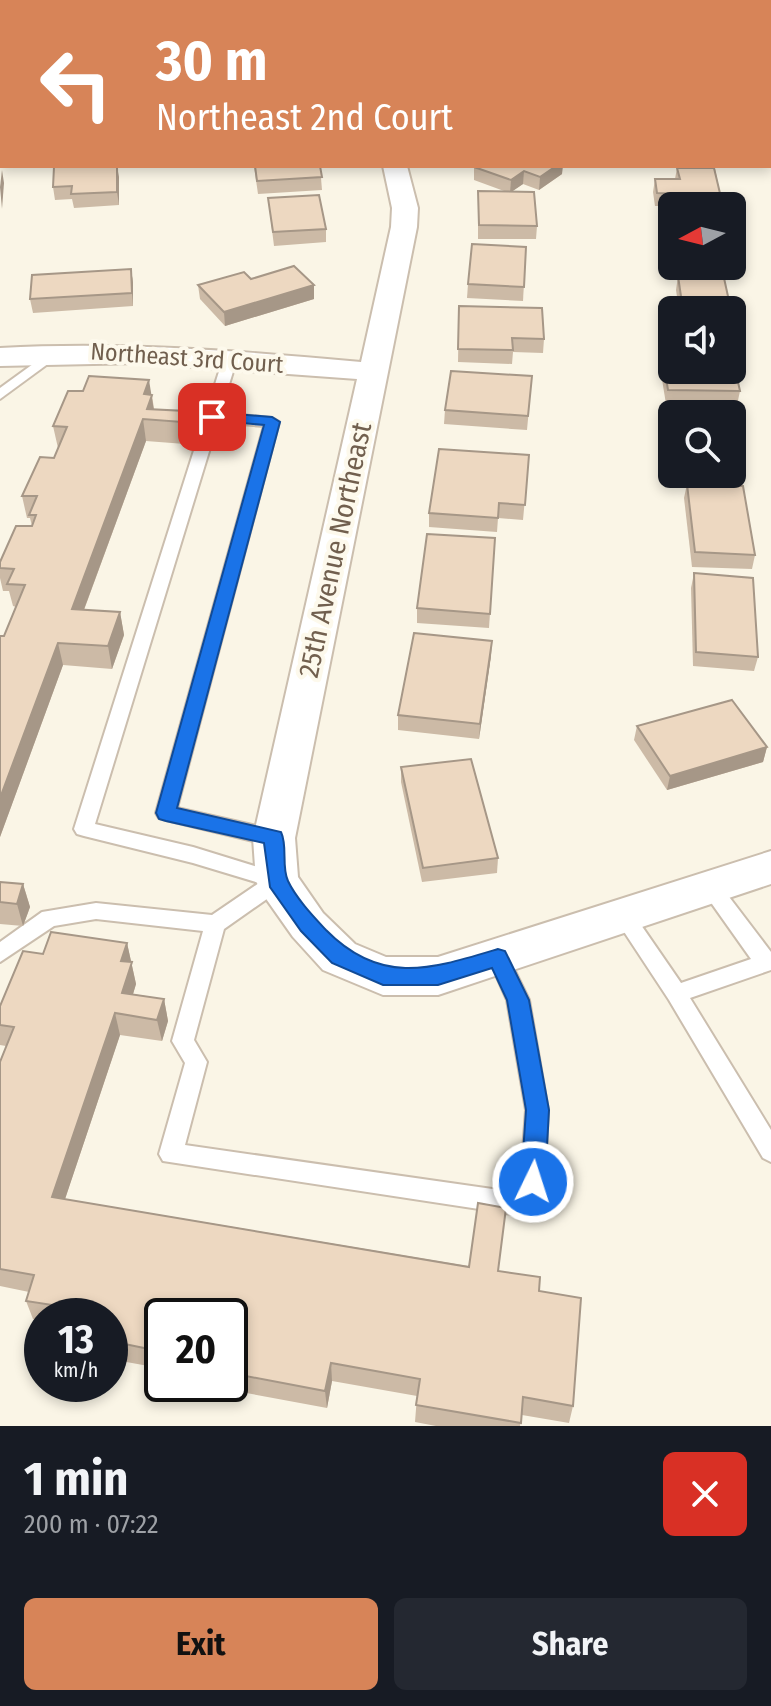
<!DOCTYPE html>
<meta charset="utf-8">
<style>
body{margin:0;font-family:"Fira Sans Condensed",sans-serif;background:#242831;color:#f1f3f6;height:100vh;display:flex;flex-direction:column;font-size:30px;white-space:nowrap}
*{box-sizing:border-box;margin:0}
p{font-size:26px;color:#9ea1a6}
.icon{flex:none;width:44px;height:44px;fill:none;stroke:currentColor;stroke-width:2;stroke-linecap:round;stroke-linejoin:round}
.map{position:relative;height:1426px;overflow:hidden}
.panel{display:flex;flex-direction:column;background:#171b24;flex:1}
.panel>*{flex:none}
.hud{position:absolute;left:0px;top:0px;width:772px;height:168px;box-shadow:0 4px 12px #0003;background:#d78458;color:#fff;overflow:hidden}
.needle{width:52px;rotate:263deg}
.buttons{position:absolute;left:658px;top:192px;display:grid;gap:16px}
.buttons a{display:grid;place-items:center;width:88px;height:88px;border-radius:12px;background:#171b24;box-shadow:0 4px 12px #0003;font-size:40px}
.speed{position:absolute;left:24px;top:1298px;display:flex;gap:16px;font-size:40px;font-weight:700;text-align:center}
.speed>*{display:grid;place-content:center;width:104px;height:104px;border-radius:50%;background:#171b24;box-shadow:0 4px 12px #0003;line-height:1}
.speed small{font-size:20px;font-weight:400}
.speed .limit{border:4px solid #111;border-radius:12px;background:#fff;color:#111}
.pin{position:absolute;display:grid;place-items:center;width:68px;height:68px;color:#fff;margin:-34px;border-radius:16px;box-shadow:0 4px 12px #0006}
.me{position:absolute;width:88px;margin:-44px;rotate:4deg;stroke-linejoin:round;filter:drop-shadow(0 0 6px #0008)}
.turn{display:flex;align-items:center;gap:28px;height:168px;padding:0 24px;font-size:36px}
.turn .icon{width:104px;height:104px;stroke-width:2.5}
.turn b{display:block;font-size:56px;line-height:68px}
.round{display:grid;place-items:center;flex:none;width:84px;height:84px;border-radius:12px;background:#242831}
.overview{display:flex;align-items:center;justify-content:space-between;height:136px;padding:0 24px}
h1{font-size:48px;font-weight:700;line-height:60px}
.action{display:flex;gap:16px;margin-top:auto;padding:16px 24px}
.action a{flex:1;height:92px;border-radius:12px;background:#d78458;color:#111;font-size:32px;font-weight:700;line-height:92px;text-align:center}
.action a+a{background:#242831;color:#f1f3f6}
.map>svg:first-child{display:block}
.lines{fill:none;stroke-linecap:round;stroke-linejoin:round}
.lane-casing{stroke:#cbbeae;stroke-width:4}
.street-casing{stroke:#cbbeae;stroke-width:4}
.lane{fill:#fff;fill-rule:evenodd}
.street{fill:#fff;fill-rule:evenodd}
.wall{fill:#ccbaa6}
.shaded-wall{fill:#a69787}
.building{fill:#edd8c1;stroke:#a69787;stroke-width:2}
.route{fill:#1a73e8;stroke:#114b97;stroke-width:2}
.labels{text-anchor:middle;dominant-baseline:central;stroke-width:8;stroke-linejoin:round;paint-order:stroke}
.far-street-label{font-size:24px;fill:#715f4e;stroke:#fdf9ec}
.street-label{font-size:28px;fill:#715f4e;stroke:#fdf9ec}
</style>
<div class="map">
<svg width="771" height="1426" viewBox="0 0 771 1426">
<rect width="100%" height="100%" fill="#faf5e6"/>
<g class="lines">
<g class="lane-casing">
<g id="lane">
<path d="M55,348L60,349V355L0,399V388Z"/>
<path d="M230,355L237,359L220,413L272,418L279,422L177,808L274,830L281,833L284,838L281,843L274,846L166,820L159,818L156,813L264,426L218,422L95,824L193,847L284,875L287,881L284,887L224,929L194,1040L207,1062L185,1145L520,1193L526,1110L507,1000L488,957L491,951L498,948L505,951L529,1000L548,1110L543,1206L539,1214L531,1217L163,1161L159,1154L185,1063L172,1041L203,931L96,919L54,926L0,962V942L42,912L96,903L212,915L259,883L193,863L84,836L77,834L74,829L223,359Z"/>
<path d="M710,879L717,881L771,952V970L690,998L771,1130V1162L763,1158L669,1000L613,915L616,909L623,907L630,909L681,983L751,959L700,887L703,881Z"/>
</g>
</g>
<g class="street-casing">
<g id="street">
<path d="M192,0H249L191,2Z"/>
<rect x="333" y="0" width="20" height="2"/>
<rect x="770" y="98" width="1" height="14"/>
<rect x="0" y="146" width="2" height="14"/>
<path d="M383,166H407L418,208L417,227L295,838L298,877L323,913L355,944L386,957H438L771,851V884L438,995H383L323,970L293,937L262,893L256,881L253,838L357,379L140,363L0,366V348C121,341 240,351 361,362L391,227L392,208Z"/>
</g>
</g>
<use href="#lane" class="lane"/>
<use href="#street" class="street"/>
</g>
<g class="wall">
<path d="M680,0H733V2H681Z"/>
<path d="M764,0H771V10L770,2H765Z"/>
<rect x="0" y="22" width="2" height="31"/>
<rect x="0" y="88" width="2" height="34"/>
<path d="M118,166L119,205L74,208L72,199L55,200L53,187Z"/>
<path d="M254,166H320L322,190L258,194Z"/>
<path d="M661,166H715V169L723,206H655L653,192L655,179H675L677,168H689Z"/>
<path d="M474,167L562,174L539,190L523,184L512,191L537,226L536,239H478V191H504L474,180Z"/>
<path d="M268,198L326,229V242L274,246Z"/>
<path d="M661,217H672V266H726L724,278L731,310H679L676,290L678,276H687L660,275V230Z"/>
<path d="M526,247L523,301L467,298L468,284Z"/>
<path d="M131,269L133,283V306L33,313L30,299Z"/>
<path d="M251,279L314,285V299L225,326L200,299L198,285Z"/>
<path d="M459,306L544,339L543,353L513,352L512,364L458,362Z"/>
<path d="M662,353L740,391L737,405L666,404L660,367Z"/>
<path d="M532,376L527,430L444,424L445,410Z"/>
<path d="M152,395L154,409L186,411L188,434L185,444L146,441L84,610L120,612L124,635L112,669L63,665L0,837V636H4L16,607L13,606L9,591H3L0,578V562L32,526L30,518H27L22,496L54,458L58,448L53,426Z"/>
<path d="M675,406L740,411L742,471L739,485L671,479L672,429V474H732V414H673Z"/>
<path d="M529,455L523,520L498,518L497,532L429,527V513Z"/>
<path d="M687,484L755,555L752,569L692,567L684,498Z"/>
<path d="M495,538L489,628L417,623V608Z"/>
<path d="M694,573L758,657L754,671L693,666L691,588Z"/>
<path d="M491,656L479,739L398,730V715Z"/>
<path d="M637,726L767,747L763,762L667,790L634,740Z"/>
<path d="M401,767L498,858L497,873L422,882L401,782Z"/>
<path d="M0,882L23,884L30,907L23,926L0,924Z"/>
<path d="M127,943L136,984L133,994L164,999L168,1021L162,1041L120,1035L65,1199L498,1271L539,1291L573,1406L569,1423L522,1415L520,1426H436L415,1422L417,1396L332,1381L327,1408L225,1389L224,1384H230V1316H162V1342L160,1341L154,1367L110,1359V1316H42V1321L33,1319L26,1301L29,1292L0,1286V1062L6,1046L0,1045V1006L43,954Z"/>
</g>
<g class="shaded-wall">
<path d="M117,166L119,177V205L117,192Z"/>
<path d="M556,166H563L562,174L539,190L540,177Z"/>
<path d="M2,170L4,183L2,209L0,187Z"/>
<path d="M524,171L523,184L510,193L511,180Z"/>
<path d="M131,269L133,283V306L132,293Z"/>
<path d="M314,285V299L225,326L224,312Z"/>
<path d="M149,380L155,417L149,419L144,394Z"/>
<path d="M186,411L188,434L185,444L182,422Z"/>
<path d="M143,419L146,441L76,631L72,609Z"/>
<path d="M120,612L124,635L112,669L108,646Z"/>
<path d="M492,641L491,656L479,739L480,724Z"/>
<path d="M58,643L63,665L0,837V798Z"/>
<path d="M767,747L763,762L667,790L670,776Z"/>
<path d="M23,884L30,907L23,926L17,904Z"/>
<path d="M127,943L136,984L127,1014L122,993L121,961Z"/>
<path d="M164,999L168,1021L162,1041L157,1020Z"/>
<path d="M115,1013L120,1035L59,1217L52,1197Z"/>
<path d="M155,1323L160,1341L154,1367L149,1349Z"/>
<path d="M331,1363L332,1381L327,1408L325,1391Z"/>
</g>
<g class="building">
<path d="M429,0H435L442,2H426Z"/>
<path d="M510,0H556L557,2H511Z"/>
<path d="M587,0H645L646,2H588Z"/>
<path d="M689,0H724L690,2Z"/>
<rect x="0" y="22" width="2" height="19"/>
<rect x="0" y="88" width="2" height="21"/>
<path d="M78,166H117V192L71,194L72,186L53,187L54,167Z"/>
<path d="M255,166H320L322,177L257,181Z"/>
<path d="M477,166H556L540,177L524,171L511,180L474,167Z"/>
<path d="M677,168H714L723,206H680L678,194L657,193L655,179H680Z"/>
<path d="M478,191L534,192L537,226L479,225Z"/>
<path d="M319,195L326,229L273,232L268,198Z"/>
<path d="M661,217H672V262L662,261Z"/>
<path d="M472,244L526,247L524,287L468,284Z"/>
<path d="M294,266L314,285L224,312L198,285L244,272L251,279Z"/>
<path d="M131,269L132,293L30,299L32,275Z"/>
<path d="M678,276L724,278L731,310H683Z"/>
<path d="M459,306L542,308L544,339L512,338L513,350L458,349Z"/>
<path d="M662,353H672V370H732V355L740,391L668,390Z"/>
<path d="M451,371L532,376L528,416L445,410Z"/>
<path d="M89,376L149,380L144,394L152,395L147,409L186,411L182,422L143,419L72,609L120,612L108,646L58,643L0,798V636H4L25,585L7,584L14,569L0,568V562L16,526H32L36,515H29L37,496H22L40,457L54,458L67,427L53,426L68,391H83Z"/>
<path d="M675,406L740,411L742,471L732,470V414H674Z"/>
<path d="M439,449L529,455L525,505L499,503L498,518L429,513Z"/>
<path d="M687,484L743,486L755,555L695,552Z"/>
<path d="M427,534L495,538L490,614L417,608Z"/>
<path d="M694,573L753,578L758,657L696,652Z"/>
<path d="M414,633L492,641L480,724L398,715Z"/>
<path d="M732,700L767,747L670,776L637,726Z"/>
<path d="M471,759L498,858L423,868L401,767Z"/>
<path d="M0,882L23,884L17,904L0,902Z"/>
<path d="M51,932L127,943L121,961L132,962L122,993L164,999L157,1020L115,1013L52,1197L469,1267L478,1203L506,1208L498,1271L540,1277L539,1291L581,1298L573,1406L523,1397L521,1423L416,1405L420,1379L331,1363L325,1391L230,1373V1316H162V1324L155,1323L149,1349L110,1341V1316H56L59,1306L26,1301L34,1275L0,1269V1062L14,1027L0,1025V1006L23,951L43,954Z"/>
</g>
<path class="route" d="M212,412L272,417L280,422L177,808L281,832C288,847 281,866 288,881C296,898 313,916 326,930C381,986 431,969 498,949L505,951L529,1000L549,1110L545,1182L541,1189L533,1193L524,1189L521,1182L526,1110L507,1000L492,968L438,985H383L332,963L301,931L270,887L264,843L166,821L159,819L156,813L264,425L207,420L205,417Z"/>
<g class="labels">
<g class="far-street-label">
<text transform="translate(187 358) rotate(4)">Northeast 3rd Court</text>
</g>
<g class="street-label">
<text transform="translate(335 550) rotate(-78)">25th Avenue Northeast</text>
</g>
</g>
</svg>
<div class="buttons">
<a><svg class="needle" viewBox="-14 -14 28 28"><path d="M0-13l5 13h-10z" fill="#e53935"/><path d="M0 13l5-13h-10z" fill="#9ea1a6"/></svg></a>
<a><svg class="icon" aria-label="sound" viewBox="0 0 24 24"><path d="M4 9h4l5-4v14l-5-4H4zM17 9q2 3 0 6"/></svg></a>
<a><svg class="icon" aria-label="search" viewBox="0 0 24 24"><circle cx="10" cy="10" r="6"/><path d="M15 15l6 6"/></svg></a>
</div>
<div class="speed"><div>13<small>km/h</small></div><div class="limit">20</div></div>
<div class="pin" style="left:212px;top:417px;background:#d93025"><svg class="icon" aria-label="arrive" viewBox="0 0 24 24"><path d="M6 21V4h12l-3 4 3 4H6"/></svg></div>
<svg class="me" style="left:533px;top:1182px" viewBox="-20 -20 40 40"><circle r="17" fill="#1a73e8" stroke="#fff" stroke-width="3"/><path d="M0-11L8 9 0 5-8 9z" fill="#fff"/></svg>
<div class="hud">
<div class="turn"><svg class="icon" aria-label="left" viewBox="0 0 24 24"><path d="M17 20v-9H6M10 6l-5 5 5 5"/></svg><div><b>30 m</b>Northeast 2nd Court</div></div>
</div>
</div>
<section class="panel">
<div class="overview"><div><h1>1 min</h1><p>200 m · 07:22</p></div><a class="round" style="background:#d93025;color:#fff"><svg class="icon" aria-label="close" viewBox="0 0 24 24"><path d="M6 6l12 12M18 6L6 18"/></svg></a></div>
<div class="action"><a>Exit</a><a>Share</a></div>
</section>
